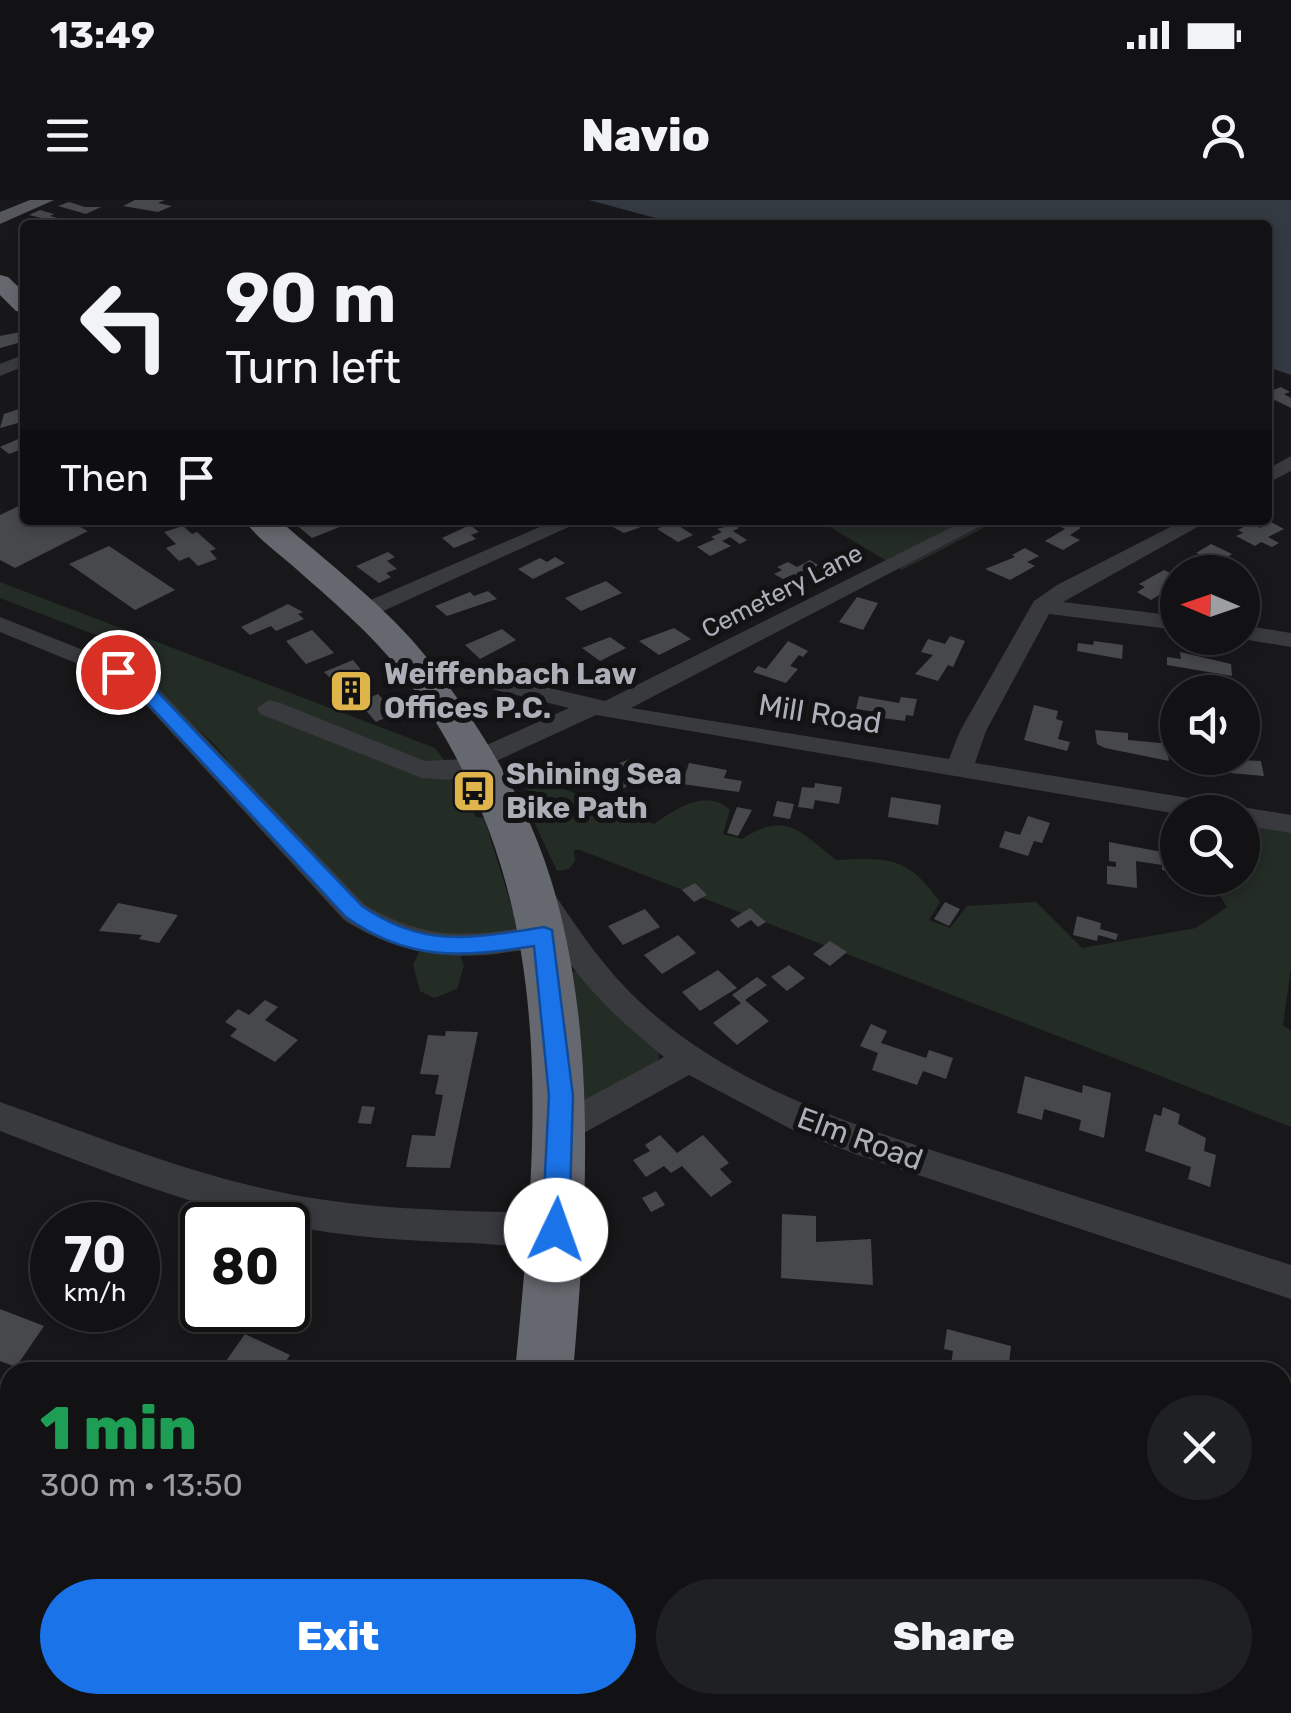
<!DOCTYPE html>
<meta charset="utf-8">
<style>
body{margin:0;font-family:Rubik,sans-serif;background:#1f2022;color:#f1f3f6;height:100vh;display:flex;flex-direction:column;font-size:38px;white-space:nowrap}
*{box-sizing:border-box;margin:0}
p{font-size:32px;color:#9c9ea0}
.icon{flex:none;width:55px;height:55px;fill:none;stroke:currentColor;stroke-width:2;stroke-linecap:round;stroke-linejoin:round}
.map{position:relative;flex:1;overflow:hidden}
.panel{position:absolute;left:0px;top:1162px;width:1292px;height:352px;display:flex;flex-direction:column;background:#121214;border-radius:30px 30px 0 0;box-shadow:0 5px 15px #0003,0 0 0 2px #313234}
.panel>*{flex:none}
.top-card{position:absolute;left:20px;top:20px;width:1252px;height:305px;border-radius:10px;box-shadow:0 5px 15px #0003,0 0 0 2px #313234;background:#121214;color:#f1f3f6;overflow:hidden}
.needle{width:65px;rotate:272deg}
.controls{position:absolute;left:1160px;top:355px;display:grid;gap:20px}
.controls a{display:grid;place-items:center;width:100px;height:100px;border-radius:50%;background:#121214;box-shadow:0 5px 15px #0003,0 0 0 2px #313234;font-size:50px}
.speed{position:absolute;left:30px;top:1002px;display:flex;gap:20px;font-size:50px;font-weight:700;text-align:center}
.speed>*{display:grid;place-content:center;width:130px;height:130px;border-radius:50%;background:#121214;box-shadow:0 5px 15px #0003,0 0 0 2px #313234;line-height:1}
.speed small{font-size:25px;font-weight:400}
.speed .limit{border:5px solid #111;border-radius:15px;background:#fff;color:#111}
.pin{position:absolute;display:grid;place-items:center;width:85px;height:85px;color:#fff;margin:-42px;border:5px solid #fff;border-radius:50%;box-shadow:0 2px 10px #0007}
.me{position:absolute;width:110px;margin:-55px;rotate:3deg;stroke-linejoin:round;filter:drop-shadow(0 0 8px #0008)}
.turn{display:flex;align-items:center;gap:35px;height:210px;padding:0 40px;font-size:45px}
.turn .icon{width:130px;height:130px;stroke-width:2.5}
.turn b{display:block;font-size:70px;line-height:85px}
.then{display:flex;align-items:center;height:95px;padding:0 40px;background:#0003;gap:20px;font-size:38px}
.round{display:grid;place-items:center;flex:none;width:105px;height:105px;border-radius:52px;background:#1f2022}
.summary{display:flex;align-items:center;justify-content:space-between;height:170px;padding:0 40px}
h1{font-size:60px;font-weight:800;line-height:75px;color:#1e9e55}
.action{display:flex;gap:20px;margin-top:auto;padding:20px 40px}
.action a{flex:1;height:115px;border-radius:60px;background:#1a73e8;color:#fff;font-size:40px;font-weight:800;line-height:115px;text-align:center}
.action a+a{background:#1f2022;color:#f1f3f6}
.status{display:flex;justify-content:space-between;align-items:center;height:70px;padding:0 50px;background:#121214;direction:ltr}
.status svg{height:28px;fill:currentColor}
header{display:flex;justify-content:space-between;align-items:center;height:130px;padding:0 40px;background:#121214;font-size:45px;font-weight:800}
.map>svg:first-child{display:block}
.green{fill:#242c26}
.water{fill:#333a42}
.building{fill:#47484c}
.lines{fill:none;stroke-linecap:round;stroke-linejoin:round}
.minor{fill:#393a3e;fill-rule:evenodd}
.major{fill:#56575d;fill-rule:evenodd}
.highway{fill:#66686f;fill-rule:evenodd}
.route{fill:#1a73e8;stroke:#114b97;stroke-width:2.5}
.labels{text-anchor:middle;dominant-baseline:central;stroke-width:10;stroke-linejoin:round;paint-order:stroke}
.far-street-label{font-size:25px;fill:#acafb8;stroke:#131315}
.poi-label{font-size:30px;font-weight:bold;fill:#acafb8;stroke:#131315;text-anchor:start}
.street-label{font-size:30px;fill:#acafb8;stroke:#131315}
</style>
<div class="status"><b>13:49</b><svg viewBox="0 0 49 12"><path d="M0 12V9h3v3zM5 12V6h3v6zM10 12V3h3v9zM15 12V0h3v12zM26 1h20v11H26zM47 4h2v5h-2z"/></svg></div>
<header><svg class="icon" aria-label="menu" viewBox="0 0 24 24"><path d="M4 6h16M4 12h16M4 18h16"/></svg>Navio<svg class="icon" aria-label="person" viewBox="0 0 24 24"><circle cx="12" cy="8" r="4"/><path d="M4 21q1-7 8-7t8 7"/></svg></header>
<div class="map">
<svg width="1291" height="1513" viewBox="0 0 1291 1513">
<rect width="100%" height="100%" fill="#18181a"/>
<g class="green">
<path d="M818,320H999L902,370Z"/>
<path d="M0,382L435,548L459,580L469,583L480,608L472,610L476,617L484,618L518,727L515,731L457,739L379,722L260,601L216,546L143,479L154,474L152,470L114,442L0,398Z"/>
<path d="M513,561L523,564L525,574L654,624C677,608 707,588 730,610L723,634L742,639C786,610 800,632 836,660C890,657 908,657 940,702L929,720L950,728L967,706L1036,702L1082,748L1196,728L1227,707L1208,678H1242L1243,624L1291,632V768L1283,825L1291,831V927L580,650H574L575,661L569,669L557,671L530,613L538,608L534,594L517,584L509,564Z"/>
<path d="M419,752L460,755L464,766L457,789L434,798L420,791L413,765Z"/>
<path d="M577,771L660,849L658,863L591,901L581,900L571,772Z"/>
</g>
<path class="water" d="M589,0H1291V175L1268,167V25H681Z"/>
<g class="building">
<path d="M135,0H165L158,3L172,6L158,12L123,6Z"/>
<path d="M69,2L85,7H101L86,14L58,6Z"/>
<path d="M40,10L54,14L50,16L71,22L54,25L48,23L53,21L29,15Z"/>
<path d="M20,132L25,141L0,148V136Z"/>
<path d="M1281,187L1290,192L1284,194L1291,198V208L1275,200L1268,206V192Z"/>
<path d="M25,207V221L0,228L4,214Z"/>
<path d="M25,236V248L9,254L0,247Z"/>
<path d="M25,303V320H66L88,331L15,368L0,360V315Z"/>
<path d="M302,320H346L350,323L312,338L294,323Z"/>
<path d="M618,320H651L655,322L624,333L609,325Z"/>
<path d="M1067,321L1081,328L1070,335L1080,340L1063,350L1045,341L1065,329L1059,326Z"/>
<path d="M1269,321L1284,329L1268,337L1279,343L1272,347L1261,342L1255,346L1236,336L1243,333L1238,330L1251,323L1260,328Z"/>
<path d="M673,322L693,335L678,342L657,329Z"/>
<path d="M470,325L479,332L471,335L476,339L454,348L442,338Z"/>
<path d="M733,325L739,328L733,331L747,340L740,344L730,337L722,341L731,346L710,356L697,347L715,339L711,337L722,332L717,329Z"/>
<path d="M183,326L192,334L197,332L216,349L210,351L217,359L198,366L189,357L179,361L166,348L176,344L164,332Z"/>
<path d="M1211,344L1232,354L1223,360L1229,363L1214,372H1195L1180,364L1201,355L1196,353Z"/>
<path d="M109,346L175,390L135,410L69,364Z"/>
<path d="M1025,348L1039,356L1027,362L1035,366L1010,380L985,369L1015,357L1012,355Z"/>
<path d="M388,352L395,357L387,361L397,369L386,373L391,377L379,383L356,366Z"/>
<path d="M555,357L565,363L533,379L518,369L540,358L547,362Z"/>
<path d="M810,360L818,365L801,378L794,374L783,379L774,374L782,370L777,367L788,362L797,367Z"/>
<path d="M1164,370L1178,377V384L1172,388L1178,396L1164,392L1151,400L1137,392L1145,387L1139,384Z"/>
<path d="M606,381L622,393L581,411L565,398Z"/>
<path d="M488,391L497,399L447,416L435,406L470,392L474,396Z"/>
<path d="M857,397L878,403L863,430L839,422Z"/>
<path d="M288,404L303,412L298,414L304,419L276,431L271,426L250,435L241,427Z"/>
<path d="M674,428L691,439L659,455L639,441Z"/>
<path d="M502,429L516,440L480,459L465,445Z"/>
<path d="M312,430L334,453L306,464L286,441Z"/>
<path d="M950,436L965,441L953,467L948,465L938,481L915,474L933,455L921,452L928,439L945,444Z"/>
<path d="M610,437L626,448L600,461L582,448Z"/>
<path d="M788,441L808,451L803,457L799,455L790,466L798,469L786,483L753,472L758,466L766,469Z"/>
<path d="M1094,441L1123,445L1122,459L1077,451L1078,443L1093,445Z"/>
<path d="M1180,452L1231,464L1232,476L1167,465V457L1181,459Z"/>
<path d="M353,460L371,482L356,488L366,499L378,494L391,508L384,511L389,516L376,522L361,505L344,512L331,497L345,492L324,472Z"/>
<path d="M859,496L899,503L901,497L917,499L913,516L906,515L905,521L875,517L876,512L856,509Z"/>
<path d="M1034,505L1058,511L1056,519L1063,521L1058,539L1070,542L1067,551L1024,540Z"/>
<path d="M1095,530L1128,533V540L1172,544L1173,552H1167L1169,561L1105,548L1097,544Z"/>
<path d="M1196,558L1261,561L1264,576L1208,571L1207,565L1196,563Z"/>
<path d="M630,559L621,574L633,576L629,585L624,588L614,582L609,587L593,585L596,572Z"/>
<path d="M689,563L727,570L724,578L742,581L739,592L682,584Z"/>
<path d="M815,583L842,587L839,604L815,600L813,609L798,607L802,587L814,588Z"/>
<path d="M891,597L941,605L938,625L888,617Z"/>
<path d="M777,601L794,604L790,619L773,616Z"/>
<path d="M737,607L752,610L738,636L727,633Z"/>
<path d="M1028,616L1050,623L1042,643L1034,641L1028,656L999,647L1005,631L1020,635Z"/>
<path d="M1109,642L1178,655V673L1162,670V665L1136,661L1137,688L1107,684V666L1116,667V662L1109,661Z"/>
<path d="M695,683L707,695L694,702L682,690Z"/>
<path d="M945,702L960,709L949,726L934,719Z"/>
<path d="M118,703L178,715L159,743L139,739L142,735L99,731Z"/>
<path d="M750,708L766,722L758,727L751,720L738,728L730,720Z"/>
<path d="M645,709L660,727L623,745L608,726Z"/>
<path d="M1077,716L1101,723L1100,729L1118,734L1116,740L1098,735L1097,741L1073,735Z"/>
<path d="M678,735L696,753L662,774L644,755Z"/>
<path d="M830,741L847,752L830,766L813,754Z"/>
<path d="M789,765L805,778L787,791L771,777Z"/>
<path d="M718,770L737,788L700,811L682,792Z"/>
<path d="M757,777L767,785L745,800L769,821L737,845L713,823L741,803L732,795Z"/>
<path d="M265,800L278,807L265,820L298,840L275,862L230,836L237,829L225,822L238,809L249,815Z"/>
<path d="M871,824L887,831L881,843L926,858L929,850L953,858L946,879L923,871L917,885L872,870L878,853L860,846Z"/>
<path d="M446,831L478,832L450,968L406,967L412,935L435,936L443,895L435,894L439,875L420,874L428,835L445,836Z"/>
<path d="M1025,876L1082,893L1083,885L1111,893L1104,938L1079,930L1081,920L1044,909L1042,920L1017,913Z"/>
<path d="M362,906L375,907L371,924L358,923Z"/>
<path d="M1163,907L1180,914L1178,924L1206,938L1204,951L1216,955L1210,987L1188,979L1191,967L1145,951L1154,914L1161,916Z"/>
<path d="M660,935L677,953L703,935L729,963L720,969L732,982L711,997L682,966L671,973L664,966L646,977L633,960L650,951L645,945Z"/>
<path d="M656,991L665,1005L651,1012L642,998Z"/>
<path d="M782,1014L816,1016V1042L871,1039L873,1085L781,1078Z"/>
<path d="M0,1109L44,1126L16,1167L0,1161Z"/>
<path d="M947,1129L1011,1146L1008,1172H980L951,1164L953,1151L944,1149Z"/>
<path d="M245,1134L290,1155L279,1172L219,1171Z"/>
<path d="M1282,1234L1291,1236V1276L1282,1274Z"/>
<path d="M845,1505H895L902,1513H852Z"/>
</g>
<g class="lines">
<g class="minor">
<path d="M25,154V166L0,176V164Z"/>
<path d="M1291,256V271L1268,283V269Z"/>
<path d="M556,320H584L368,418H352L349,413L352,408Z"/>
<path d="M966,320H992L631,508L949,559L960,531L1034,401L1057,385L1184,320H1210L1063,402L1178,416V430L1049,414L986,531L975,563L1219,603L1232,611L1242,607L1291,615V633L1242,625V612L1178,614L596,515L492,563L489,570L449,580L422,578L260,514L257,508L269,500L278,502L425,561L465,559L469,553L569,508L405,468L401,463L405,458L413,456L605,501Z"/>
<path d="M0,417L126,467L155,485L364,704C428,743 474,737 544,724L529,699L533,692L543,688L553,692C580,732 606,771 642,804C744,897 881,934 1010,975C1103,1005 1197,1035 1291,1065V1099L855,954L791,929L689,875L573,939L561,943L549,939L544,929L549,919L664,857C622,823 584,788 555,742C542,748 525,750 509,752C448,762 397,753 344,720L137,495L110,477L0,432Z"/>
<path d="M1242,425L1291,433V447L1236,438H1242Z"/>
<path d="M0,902C91,934 180,971 275,991C367,1011 463,1011 556,1013L569,1017L574,1029L569,1041C540,1051 501,1044 471,1043C407,1041 343,1037 282,1024C185,1005 92,966 0,931Z"/>
<path d="M1008,1505H1057L1060,1513H1011Z"/>
</g>
<path class="major" d="M30,0H54L0,24V12Z"/>
<g class="highway">
<path d="M0,75L8,77L25,93V113L16,111L0,95Z"/>
<path d="M244,320H279C329,364 386,406 428,459C469,511 504,566 531,626C602,789 588,1000 573,1172H515C539,921 564,687 402,473C371,433 331,400 294,367C277,352 257,338 244,320Z"/>
<rect x="483" y="1505" width="68" height="8"/>
</g>
</g>
<path class="route" d="M118,466L152,486L362,706C424,749 473,738 544,727L552,730L573,896L569,1030L565,1038L556,1042L546,1038L542,1030L549,896L534,746C461,757 409,762 346,717L139,494L112,476L109,472Z"/>
<defs>
<g id="building-square" transform="scale(2.25)"><rect x="-9" y="-9" width="18" height="18" rx="4" fill="#dfb44b" stroke="#131315"/><path d="M-4-6H4V6H1V3H-1V6H-4ZM-2.5-4.3h1.7v1.8h-1.7ZM.8-4.3h1.7v1.8H.8ZM-2.5-1h1.7V.8h-1.7ZM.8-1h1.7V.8H.8Z" fill="#111"/></g>
<g id="bus-square" transform="scale(2.25)"><rect x="-9" y="-9" width="18" height="18" rx="4" fill="#dfb44b" stroke="#131315"/><path d="M-5-6H5V4H4V6H2V4H-2V6H-4V4H-5ZM-3.5-4V0h7V-4ZM-3.5 1.2v1.5H-2V1.2ZM2 1.2v1.5H3.5V1.2Z" fill="#111"/></g>
</defs>
<g fill-rule="evenodd">
<use href="#building-square" x="351" y="491"/>
<use href="#bus-square" x="474" y="591"/>
</g>
<g class="labels">
<g class="far-street-label">
<text transform="translate(782 391) rotate(-27)">Cemetery Lane</text>
</g>
<g class="poi-label">
<text x="384" y="474">Weiffenbach Law<tspan x="384" dy="34">Offices P.C.</tspan></text>
<text x="506" y="574">Shining Sea<tspan x="506" dy="34">Bike Path</tspan></text>
</g>
<g class="street-label">
<text transform="translate(820 514) rotate(9)">Mill Road</text>
<text transform="translate(860 939) rotate(20)">Elm Road</text>
</g>
</g>
</svg>
<div class="controls">
<a><svg class="needle" viewBox="-14 -14 28 28"><path d="M0-13l5 13h-10z" fill="#e53935"/><path d="M0 13l5-13h-10z" fill="#9c9ea0"/></svg></a>
<a><svg class="icon" aria-label="sound" viewBox="0 0 24 24"><path d="M4 9h4l5-4v14l-5-4H4zM17 9q2 3 0 6"/></svg></a>
<a><svg class="icon" aria-label="search" viewBox="0 0 24 24"><circle cx="10" cy="10" r="6"/><path d="M15 15l6 6"/></svg></a>
</div>
<div class="speed"><div>70<small>km/h</small></div><div class="limit">80</div></div>
<div class="pin" style="left:118px;top:472px;background:#d93025"><svg class="icon" aria-label="arrive" viewBox="0 0 24 24"><path d="M6 21V4h12l-3 4 3 4H6"/></svg></div>
<svg class="me" style="left:556px;top:1030px" viewBox="-20 -20 40 40"><circle r="19" fill="#fff"/><path d="M0-13L10 11 0 6-10 11z" fill="#1a73e8"/></svg>
<div class="top-card">
<div class="turn"><svg class="icon" aria-label="left" viewBox="0 0 24 24"><path d="M17 20v-9H6M10 6l-5 5 5 5"/></svg><div><b>90 m</b>Turn left</div></div>
<div class="then">Then<svg class="icon" aria-label="arrive" viewBox="0 0 24 24"><path d="M6 21V4h12l-3 4 3 4H6"/></svg></div>
</div>
<section class="panel">
<div class="summary"><div><h1>1 min</h1><p>300 m · 13:50</p></div><a class="round"><svg class="icon" aria-label="close" viewBox="0 0 24 24"><path d="M6 6l12 12M18 6L6 18"/></svg></a></div>
<div class="action"><a>Exit</a><a>Share</a></div>
</section>
</div>
